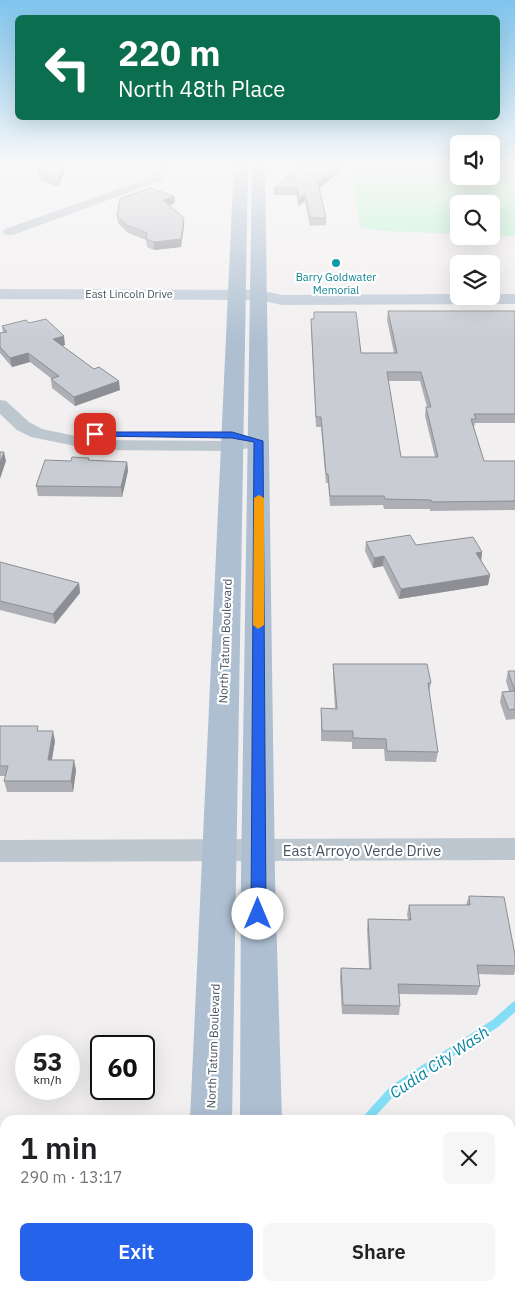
<!DOCTYPE html>
<meta charset="utf-8">
<style>
body{margin:0;font-family:"IBM Plex Sans",sans-serif;background:#f6f6f6;color:#202124;height:100vh;display:flex;flex-direction:column;font-size:19px;white-space:nowrap}
*{box-sizing:border-box;margin:0}
p{font-size:16px;color:#757577}
.icon{flex:none;width:28px;height:28px;fill:none;stroke:currentColor;stroke-width:2;stroke-linecap:round;stroke-linejoin:round}
.map{position:relative;flex:1;overflow:hidden}
.side{position:absolute;left:0px;top:1115px;width:515px;height:176px;display:flex;flex-direction:column;background:#fff;border-radius:15px 15px 0 0;box-shadow:0 5px 20px #0002}
.side>*{flex:none}
.hud{position:absolute;left:15px;top:15px;width:485px;height:105px;border-radius:8px;box-shadow:0 5px 20px #0002;background:#0b6e4f;color:#fff;overflow:hidden}
.tools{position:absolute;left:450px;top:135px;display:grid;gap:10px}
.tools a{display:grid;place-items:center;width:50px;height:50px;border-radius:8px;background:#fff;box-shadow:0 5px 20px #0002;font-size:25px}
.speed{position:absolute;left:15px;top:1035px;display:flex;gap:10px;font-size:25px;font-weight:700;text-align:center}
.speed>*{display:grid;place-content:center;width:65px;height:65px;border-radius:50%;background:#fff;box-shadow:0 5px 20px #0002;line-height:1}
.speed small{font-size:12px;font-weight:400}
.speed .limit{border:2px solid #111;border-radius:8px;background:#fff;color:#111}
.pin{position:absolute;display:grid;place-items:center;width:42px;height:42px;color:#fff;margin:-21px;border-radius:10px;box-shadow:0 2px 8px #0006}
.me{position:absolute;width:55px;margin:-28px;rotate:0deg;stroke-linejoin:round;filter:drop-shadow(0 0 4px #0008)}
.turn{display:flex;align-items:center;gap:18px;height:105px;padding:0 20px;font-size:22px}
.turn .icon{width:65px;height:65px;stroke-width:2.5}
.turn b{display:block;font-size:35px;line-height:42px}
.round{display:grid;place-items:center;flex:none;width:52px;height:52px;border-radius:8px;background:#f6f6f6}
.headline{display:flex;align-items:center;justify-content:space-between;height:85px;padding:0 20px}
h1{font-size:30px;font-weight:600;line-height:38px}
.action{display:flex;gap:10px;margin-top:auto;padding:10px 20px}
.action a{flex:1;height:58px;border-radius:8px;background:#2563eb;color:#fff;font-size:20px;font-weight:600;line-height:58px;text-align:center}
.action a+a{background:#f6f6f6;color:#202124}
.map>svg:first-child{display:block}
.green{fill:#baf4d0}
.lines{fill:none;stroke-linecap:round;stroke-linejoin:round}
.stream{stroke:#83def5;stroke-width:9}
.minor{fill:#bcc7d0;fill-rule:evenodd}
.secondary{fill:#bfcbd8;fill-rule:evenodd}
.primary{fill:#adbfd1;fill-rule:evenodd}
.wall{fill:#adafb5;fill-rule:evenodd}
.shaded-wall{fill:#8d8f94}
.building{fill:#c9ccd3;stroke:#8d8f94;fill-rule:evenodd}
.route{fill:#2563eb;stroke:#184099}
.slow{fill:#f59e0b}
.culture-dot{fill:#0f9aa8;stroke:#fff;stroke-width:2}
.labels{text-anchor:middle;dominant-baseline:central;stroke-width:4.5;stroke-linejoin:round;paint-order:stroke}
.far-culture-label{font-size:11px;fill:#0d838f;stroke:#fff}
.far-street-label{font-size:11px;fill:#46535f;stroke:#fff}
.street-label{font-size:12px;fill:#46535f;stroke:#fff}
.near-street-label{font-size:15px;fill:#46535f;stroke:#fff}
.near-water-label{font-size:16px;font-style:italic;fill:#03809f;stroke:#fff}
</style>
<div class="map">
<svg width="515" height="1291" viewBox="0 0 515 1291">
<rect width="100%" height="100%" fill="#f2eff0"/>
<path class="green" d="M352,163H459V176H491V163H515V236L491,235V204H459V234L384,231L361,228L355,199Z"/>
<g class="lines">
<g class="stream">
<path d="M366,1120L394,1089L496,1023L515,1006"/>
<path d="M0,1291L16,1286"/>
</g>
<g class="minor">
<path d="M161,163H171L168,173L160,181L13,235H5L3,232L5,229L152,177L157,172Z"/>
<path d="M0,400L6,401L29,422L42,429L95,440L232,441L259,436L265,437L268,441L265,445L232,451L95,450L31,437L17,430L0,414Z"/>
<path d="M515,838V860L0,862V840Z"/>
</g>
<path class="secondary" d="M0,289L259,290L282,295L459,294V296H491V294H515V304L282,305L259,300L0,299Z"/>
<g class="primary">
<path d="M234,163H248L232,1120H190Z"/>
<path d="M252,163L265,164L275,877L282,1120H240L241,877Z"/>
<rect x="182" y="1286" width="46" height="5"/>
<rect x="239" y="1286" width="46" height="5"/>
</g>
</g>
<g class="wall">
<path d="M68,163L58,187L39,180L38,173Z"/>
<path d="M341,163V170L319,188L326,218V225L310,226L305,201L298,206L297,195H274V188Z"/>
<path d="M174,196L175,203L169,206L184,226L181,247L154,250L147,247L146,240L128,233L118,223L117,216Z"/>
<path d="M388,311H515V423H475L474,428L484,461H515V510L430,511V509H384L383,505L330,506L328,483H326L321,427H316L311,328V319H314V312L361,353H394L387,320ZM388,381H420L427,407H426L425,416L435,457H401Z"/>
<path d="M29,323L65,345L62,346L120,390L75,406L52,388L51,379H52L30,362L12,367L0,353V333H3L2,326Z"/>
<path d="M89,458V460L127,462L128,471L122,497L38,496L36,486L71,461Z"/>
<path d="M366,542L482,552L481,560L490,575L488,585L399,599L383,566L373,568L365,551Z"/>
<path d="M0,562L79,583L80,593L55,624L0,610Z"/>
<path d="M333,664L431,683L429,692L438,752L436,762L385,761L384,749H352V742L321,741V708L335,709L333,674Z"/>
<path d="M508,671H515V719L506,720L500,702L502,692L509,691L506,681Z"/>
<path d="M0,726L39,731L55,741L52,760L76,770L73,792H7L4,781L6,776H0Z"/>
<path d="M469,896L515,955V971L514,975L478,974L480,986L477,995L399,994L400,1006L399,1015L342,1014L340,978L341,968L369,969L367,929L368,919L408,920L407,914L409,905H466Z"/>
</g>
<g class="shaded-wall">
<path d="M65,163H68L58,187L57,180Z"/>
<path d="M341,163V170L318,190V183Z"/>
<path d="M305,194V201L298,206L299,199Z"/>
<path d="M174,196L175,203L163,208V200Z"/>
<path d="M184,218V226L181,247L154,250V242Z"/>
<path d="M64,336L65,345L54,348L53,339Z"/>
<path d="M28,353L30,362L12,367L10,358Z"/>
<path d="M119,381L120,390L75,406L74,397Z"/>
<path d="M4,452L6,461L0,479V463Z"/>
<path d="M127,462L128,471L122,497L121,487Z"/>
<path d="M482,552L481,562L476,553Z"/>
<path d="M384,556L383,566L373,568L374,558Z"/>
<path d="M490,575L488,585L399,599L401,589Z"/>
<path d="M79,583L80,593L55,624L53,614Z"/>
<path d="M53,731L55,741L50,770L48,760Z"/>
<path d="M74,760L76,770L73,792L71,781Z"/>
<path d="M5,1184V1195L0,1199V1188Z"/>
</g>
<g class="building">
<path d="M43,163H65L57,180L38,173Z"/>
<path d="M306,163H341L318,183L326,218H310L305,194L299,199L297,188H274Z"/>
<path d="M150,188L174,196L163,200L184,218L181,239L154,242L146,239L147,233L127,225L117,216L120,199Z"/>
<path d="M388,311H515V414H474L476,419H471L484,461H515V501L432,502L431,500L385,499L384,496H330L328,474H326L321,417H316L311,319H314V312H356L361,353H397ZM387,372H421L431,407H426L438,457H401Z"/>
<path d="M46,319L64,336L53,339L94,369L99,367L119,381L74,397L51,379L59,376L28,353L10,358L0,347V333L7,332L2,326L26,320L29,323Z"/>
<path d="M0,452H4L0,463Z"/>
<path d="M72,457L89,458L88,460L127,462L121,487L36,486L45,460L71,461Z"/>
<path d="M410,535L416,545L473,537L482,552L476,553L490,575L401,589L384,556L374,558L366,542Z"/>
<path d="M0,562L79,583L53,614L0,601Z"/>
<path d="M333,664H427L431,683H428L438,752L387,751L386,739L353,738V731H322L321,708L337,709Z"/>
<path d="M508,671H515V709L509,710L502,692L515,691Z"/>
<path d="M0,726H38L37,731H53L48,760H74L71,781H4L8,766H0Z"/>
<path d="M469,896L504,897L515,955V966L477,965L480,986L398,984L400,1006L343,1005L341,968L371,969L368,919L411,920L409,905H470Z"/>
<path d="M0,1163L5,1170V1184L0,1188Z"/>
</g>
<linearGradient id="sky" x2="0" y2="1"><stop stop-color="#7fc5ed"/><stop offset="0.48" stop-color="#f9f8f8"/><stop offset="1" stop-color="#f9f8f8" stop-opacity="0"/></linearGradient>
<rect width="515" height="343" fill="url(#sky)"/>
<path class="route" d="M95,432H232L263,441L266,914L263,919L258,920L253,919L251,914L254,442L232,438L92,436V433Z"/>
<path class="slow" d="M259,495L264,498V625L258,629L253,625L254,498Z"/>
<circle class="culture-dot" cx="336" cy="263" r="5"/>
<g class="labels">
<g class="far-culture-label">
<text x="336" y="277">Barry Goldwater<tspan x="336" dy="13">Memorial</tspan></text>
</g>
<g class="far-street-label">
<text x="129" y="294">East Lincoln Drive</text>
</g>
<g class="street-label">
<text transform="translate(225 641) rotate(-88)">North Tatum Boulevard</text>
<text transform="translate(213 1046) rotate(-88)">North Tatum Boulevard</text>
</g>
<g class="near-street-label">
<text x="362" y="850">East Arroyo Verde Drive</text>
</g>
<g class="near-water-label">
<text transform="translate(439 1062) rotate(-34)">Cudia City Wash</text>
</g>
</g>
</svg>
<div class="tools">
<a><svg class="icon" aria-label="sound" viewBox="0 0 24 24"><path d="M4 9h4l5-4v14l-5-4H4zM17 9q2 3 0 6"/></svg></a>
<a><svg class="icon" aria-label="search" viewBox="0 0 24 24"><circle cx="10" cy="10" r="6"/><path d="M15 15l6 6"/></svg></a>
<a><svg class="icon" aria-label="layers" viewBox="0 0 24 24"><path d="M12 4l9 5-9 5-9-5zM3 14l9 5 9-5"/></svg></a>
</div>
<div class="speed"><div>53<small>km/h</small></div><div class="limit">60</div></div>
<div class="pin" style="left:95px;top:434px;background:#d93025"><svg class="icon" aria-label="arrive" viewBox="0 0 24 24"><path d="M6 21V4h12l-3 4 3 4H6"/></svg></div>
<svg class="me" style="left:258px;top:914px" viewBox="-20 -20 40 40"><circle r="19" fill="#fff"/><path d="M0-13L10 11 0 6-10 11z" fill="#2563eb"/></svg>
<div class="hud">
<div class="turn"><svg class="icon" aria-label="left" viewBox="0 0 24 24"><path d="M17 20v-9H6M10 6l-5 5 5 5"/></svg><div><b>220 m</b>North 48th Place</div></div>
</div>
<section class="side">
<div class="headline"><div><h1>1 min</h1><p>290 m · 13:17</p></div><a class="round"><svg class="icon" aria-label="close" viewBox="0 0 24 24"><path d="M6 6l12 12M18 6L6 18"/></svg></a></div>
<div class="action"><a>Exit</a><a>Share</a></div>
</section>
</div>
